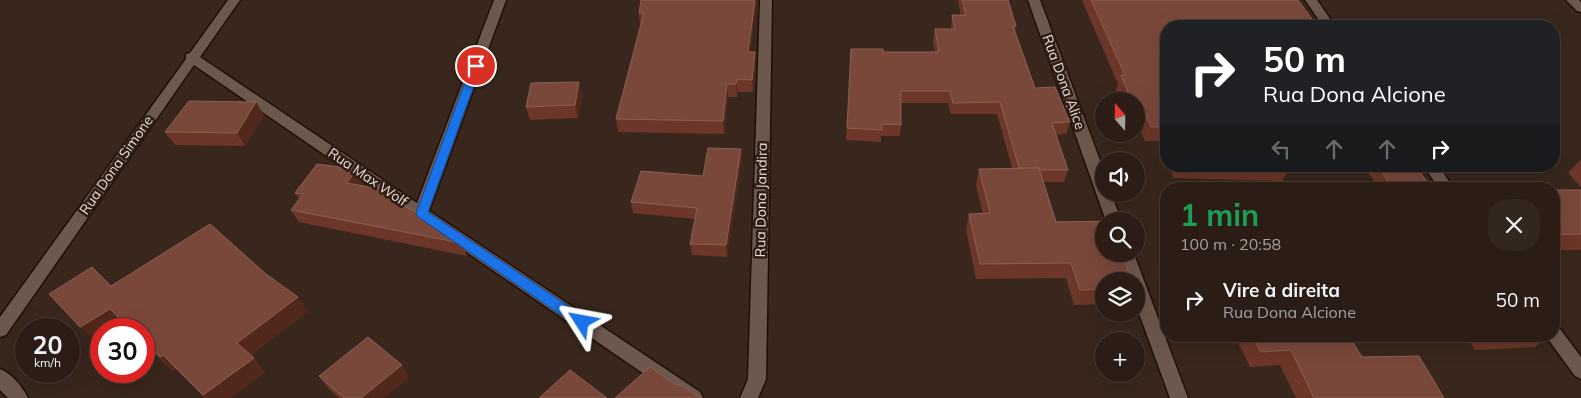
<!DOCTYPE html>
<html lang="pt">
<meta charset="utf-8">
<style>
body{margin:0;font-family:Mulish,sans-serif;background:#33261f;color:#f1f3f6;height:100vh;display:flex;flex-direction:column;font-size:19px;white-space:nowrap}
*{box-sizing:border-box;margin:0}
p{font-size:16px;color:#a6a2a1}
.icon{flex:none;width:28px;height:28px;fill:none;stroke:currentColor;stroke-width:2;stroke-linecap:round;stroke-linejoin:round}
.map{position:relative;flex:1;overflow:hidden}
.details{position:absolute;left:1160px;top:182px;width:400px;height:160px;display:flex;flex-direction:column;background:#2b1d16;border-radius:20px;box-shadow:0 5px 20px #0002,0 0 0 1px #473b35}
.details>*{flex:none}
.banner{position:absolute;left:1160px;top:20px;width:400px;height:152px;border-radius:20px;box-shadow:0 5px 20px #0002,0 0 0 1px #473b35;background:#202124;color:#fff;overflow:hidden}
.needle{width:32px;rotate:340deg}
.fabs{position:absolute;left:1095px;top:92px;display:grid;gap:10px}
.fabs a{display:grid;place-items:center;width:50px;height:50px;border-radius:50%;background:#2b1d16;box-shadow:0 5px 20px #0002,0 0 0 1px #473b35;font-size:25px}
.speed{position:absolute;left:15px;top:318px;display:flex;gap:10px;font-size:25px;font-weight:700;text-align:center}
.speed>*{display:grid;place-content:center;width:65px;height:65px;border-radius:50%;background:#2b1d16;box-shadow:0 5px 20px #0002,0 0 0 1px #473b35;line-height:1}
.speed small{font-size:12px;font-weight:400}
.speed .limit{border:8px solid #d22;background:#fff;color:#111}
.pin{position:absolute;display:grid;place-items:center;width:42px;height:42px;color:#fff;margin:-21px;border:2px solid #fff;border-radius:50%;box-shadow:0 1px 5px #0007}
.me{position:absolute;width:55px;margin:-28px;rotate:304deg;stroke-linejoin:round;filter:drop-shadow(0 0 4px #0008)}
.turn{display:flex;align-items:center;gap:18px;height:105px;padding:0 20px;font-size:22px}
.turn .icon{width:65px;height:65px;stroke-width:2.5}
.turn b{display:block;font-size:35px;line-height:42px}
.lanes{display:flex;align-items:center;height:48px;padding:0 20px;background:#0003;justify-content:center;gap:25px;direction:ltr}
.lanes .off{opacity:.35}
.round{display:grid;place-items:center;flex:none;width:52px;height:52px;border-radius:20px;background:#33261f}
.headline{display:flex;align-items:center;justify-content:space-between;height:85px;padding:0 20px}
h1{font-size:30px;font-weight:700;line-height:38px;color:#1e9e55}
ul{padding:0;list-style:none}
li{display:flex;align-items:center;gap:15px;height:65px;padding:0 20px}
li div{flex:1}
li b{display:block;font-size:19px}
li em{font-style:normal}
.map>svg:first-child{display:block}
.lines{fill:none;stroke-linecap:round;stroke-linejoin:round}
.minor-casing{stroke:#1f0f07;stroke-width:3}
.minor{fill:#6d584d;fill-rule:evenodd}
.wall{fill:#6c3628}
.shaded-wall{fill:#52281c}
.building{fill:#7a483b;stroke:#8c5f53}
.route{fill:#1a73e8;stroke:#114b97}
.labels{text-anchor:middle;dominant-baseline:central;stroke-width:5;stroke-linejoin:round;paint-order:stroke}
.street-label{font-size:14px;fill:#eaded7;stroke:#2e1d14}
</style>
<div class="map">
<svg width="1581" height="398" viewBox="0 0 1581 398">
<rect width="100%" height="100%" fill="#39271d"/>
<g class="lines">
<g class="minor-casing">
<g id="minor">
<path d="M228,0H240L200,57L417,203L494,0H506L429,211L700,392L703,398H679L194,65L6,335L0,337V317L186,59V54L190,53Z"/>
<path d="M760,0H772L766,379L758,398H740L748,379Z"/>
<path d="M1028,0H1040L1104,171V194H1111L1122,221H1106Z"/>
<path d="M1305,0H1317L1335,26H1323Z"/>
<path d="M1566,0H1579L1581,2V12L1577,11Z"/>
<path d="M1424,166H1439L1454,189H1439Z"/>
<path d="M1118,254H1134L1188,398H1170L1136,305V281H1128Z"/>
<path d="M1554,327L1560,329L1581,357V379L1575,376L1548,339L1547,336H1554Z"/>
<path d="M0,369C11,373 23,387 28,398H8L0,390Z"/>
</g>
</g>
<use href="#minor" class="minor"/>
</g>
<g class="wall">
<path d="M757,0L750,52L756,65L753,92H737V97H728L724,134L618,132L616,119L640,26L639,13Z"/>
<path d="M958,0H1008L1016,26L1015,31L1035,88L1070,122L1066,134L1056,135L1068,170L1064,182H1043L1056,222L1104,281V304L1074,305L1066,278L976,279L966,229L969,214H983L976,185L979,169L1012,168L997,114H951L948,103H901V125L900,136H881V142L846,140L851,49L883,52H935L933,41L935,29H951L952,15H961Z"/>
<path d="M1082,0H1298L1166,26V159L1160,141H1145L1136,120V101H1121L1116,89L1118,84Z"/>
<path d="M582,95L578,118L530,120L526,107Z"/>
<path d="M264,115L245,146L175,145L165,132Z"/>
<path d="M1581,159V187L1568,173Z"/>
<path d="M742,161L727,257L692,255L690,244L695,219L633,213L631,202L703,176Z"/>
<path d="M1169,166H1290V167L1282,181L1174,178Z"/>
<path d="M1364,166H1416L1432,189H1379Z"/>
<path d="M363,183L361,186L399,204L461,243L467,256L299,222L291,210L299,199L295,193Z"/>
<rect x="1554" y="190" width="27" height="60"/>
<path d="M111,286L308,311L251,355L265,372L230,398H205L176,369L173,371L144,343V329H129L123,323L95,341L80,327Z"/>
<path d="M1235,336H1349L1362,357L1444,398H1296L1280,365L1250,367Z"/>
<path d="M1466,336H1547L1535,347L1475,350Z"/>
<path d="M319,376L409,377L383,398H339L328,388Z"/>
</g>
<g class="shaded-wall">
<path d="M755,0H757L749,65L748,52Z"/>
<path d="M755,52L756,65L753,92L752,80Z"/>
<path d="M737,79V97L736,84Z"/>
<path d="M579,82L582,95L578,118L575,105Z"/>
<path d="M727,84L728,97L724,134L723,121Z"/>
<path d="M256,102L264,115L245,146L237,133Z"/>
<path d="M741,149L742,161L727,257L726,245Z"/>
<path d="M356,170L363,183L354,196L347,183Z"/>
<path d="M396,197L402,210L393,201Z"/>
<path d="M298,297L308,311L248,357L237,343Z"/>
<path d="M110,309L123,323L114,329H101V337L95,341L80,327Z"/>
<path d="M163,355L176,369L173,371L160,357Z"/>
<path d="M254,358L265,372L230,398H206L203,395Z"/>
<path d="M402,365L409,377L383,398H361Z"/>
</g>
<g class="building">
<path d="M641,0H755L748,52H755L752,80L737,79L736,84H727L723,121L616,119L644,13H639Z"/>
<path d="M962,0H1008L1016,26H1013L1035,88L1055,87L1070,122L1052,123L1068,170H1040L1039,168H1019L1000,102L953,103L950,91H901V125L882,124V130L847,128L851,49H883V52H939L935,29H955L952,15H966Z"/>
<path d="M1091,0H1298L1317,26H1166V129L1165,127H1151L1139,99H1131L1121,75H1125Z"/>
<path d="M579,82L575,105L526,107L531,83Z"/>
<path d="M189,101L256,102L237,133L165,132Z"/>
<path d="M708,148L741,149L726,245L690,244L697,208L631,202L641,171L703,176Z"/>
<path d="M317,164L354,169L356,170L347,183L386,190L396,197L393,201L421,214L461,243L291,210L303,194L295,193Z"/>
<path d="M1257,166H1290V167Z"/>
<path d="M1378,166H1416L1432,189H1393Z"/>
<path d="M1039,168L1056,222L1110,221H1104V254H1122L1132,281H1104V289L1080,290L1071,263L980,264L969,214L990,213L979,169Z"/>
<path d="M1554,190H1581V234L1554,235Z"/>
<path d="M210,224L266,274L298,297L237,343L254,358L203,395L163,355L160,357L144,342V329H130L110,309L80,327L49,294L92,267L111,286Z"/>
<path d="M1252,336H1349L1362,357L1419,356L1444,398H1314L1291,350L1261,352Z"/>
<path d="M1487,336H1511L1487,337Z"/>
<path d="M368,337L402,365L361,398H344L319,376Z"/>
<path d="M650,367L675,384L680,385L701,398H615Z"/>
<path d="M570,370L607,398H539Z"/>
</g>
<path class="route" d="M476,63L481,66L428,212L586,318L588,322L586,326L582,327L577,326L417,216L416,213L471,66Z"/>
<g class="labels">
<g class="street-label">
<text transform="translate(1064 82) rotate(70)">Rua Dona Alice</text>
<text transform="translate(116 165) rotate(-55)">Rua Dona Simone</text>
<text transform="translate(368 177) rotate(34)">Rua Max Wolf</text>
<text transform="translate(761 200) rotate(-89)">Rua Dona Jandira</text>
</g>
</g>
</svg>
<div class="fabs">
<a><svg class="needle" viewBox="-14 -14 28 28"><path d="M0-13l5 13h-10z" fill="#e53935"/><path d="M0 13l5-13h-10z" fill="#a6a2a1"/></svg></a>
<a><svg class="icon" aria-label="sound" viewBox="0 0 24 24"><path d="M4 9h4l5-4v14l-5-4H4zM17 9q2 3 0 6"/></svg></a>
<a><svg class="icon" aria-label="search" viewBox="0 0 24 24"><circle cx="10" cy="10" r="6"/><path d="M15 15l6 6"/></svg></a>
<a><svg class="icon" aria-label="layers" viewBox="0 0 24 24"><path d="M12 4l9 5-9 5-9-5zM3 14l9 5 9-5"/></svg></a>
<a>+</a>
</div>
<div class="speed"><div>20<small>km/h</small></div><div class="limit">30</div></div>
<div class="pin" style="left:476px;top:66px;background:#d93025"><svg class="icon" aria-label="arrive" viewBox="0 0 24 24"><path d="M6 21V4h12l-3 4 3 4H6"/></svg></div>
<svg class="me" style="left:582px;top:322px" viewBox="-20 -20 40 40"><path d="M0-17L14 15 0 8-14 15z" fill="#1a73e8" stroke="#fff" stroke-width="4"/></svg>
<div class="banner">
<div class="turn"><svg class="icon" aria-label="right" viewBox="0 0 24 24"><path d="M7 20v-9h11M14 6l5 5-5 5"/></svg><div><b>50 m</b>Rua Dona Alcione</div></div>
<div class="lanes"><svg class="icon off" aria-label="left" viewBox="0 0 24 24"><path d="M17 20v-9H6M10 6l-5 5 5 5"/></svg><svg class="icon off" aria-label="ahead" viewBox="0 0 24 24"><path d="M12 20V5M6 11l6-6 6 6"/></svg><svg class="icon off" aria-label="ahead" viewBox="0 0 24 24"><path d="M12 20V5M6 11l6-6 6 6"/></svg><svg class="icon" aria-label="right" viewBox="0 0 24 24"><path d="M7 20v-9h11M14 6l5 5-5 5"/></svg></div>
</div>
<section class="details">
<div class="headline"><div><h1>1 min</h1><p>100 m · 20:58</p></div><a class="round"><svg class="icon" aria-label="close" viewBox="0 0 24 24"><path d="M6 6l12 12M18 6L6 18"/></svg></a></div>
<ul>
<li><svg class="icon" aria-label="right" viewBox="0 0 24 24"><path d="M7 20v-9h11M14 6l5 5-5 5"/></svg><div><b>Vire à direita</b><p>Rua Dona Alcione</p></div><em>50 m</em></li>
</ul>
</section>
</div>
